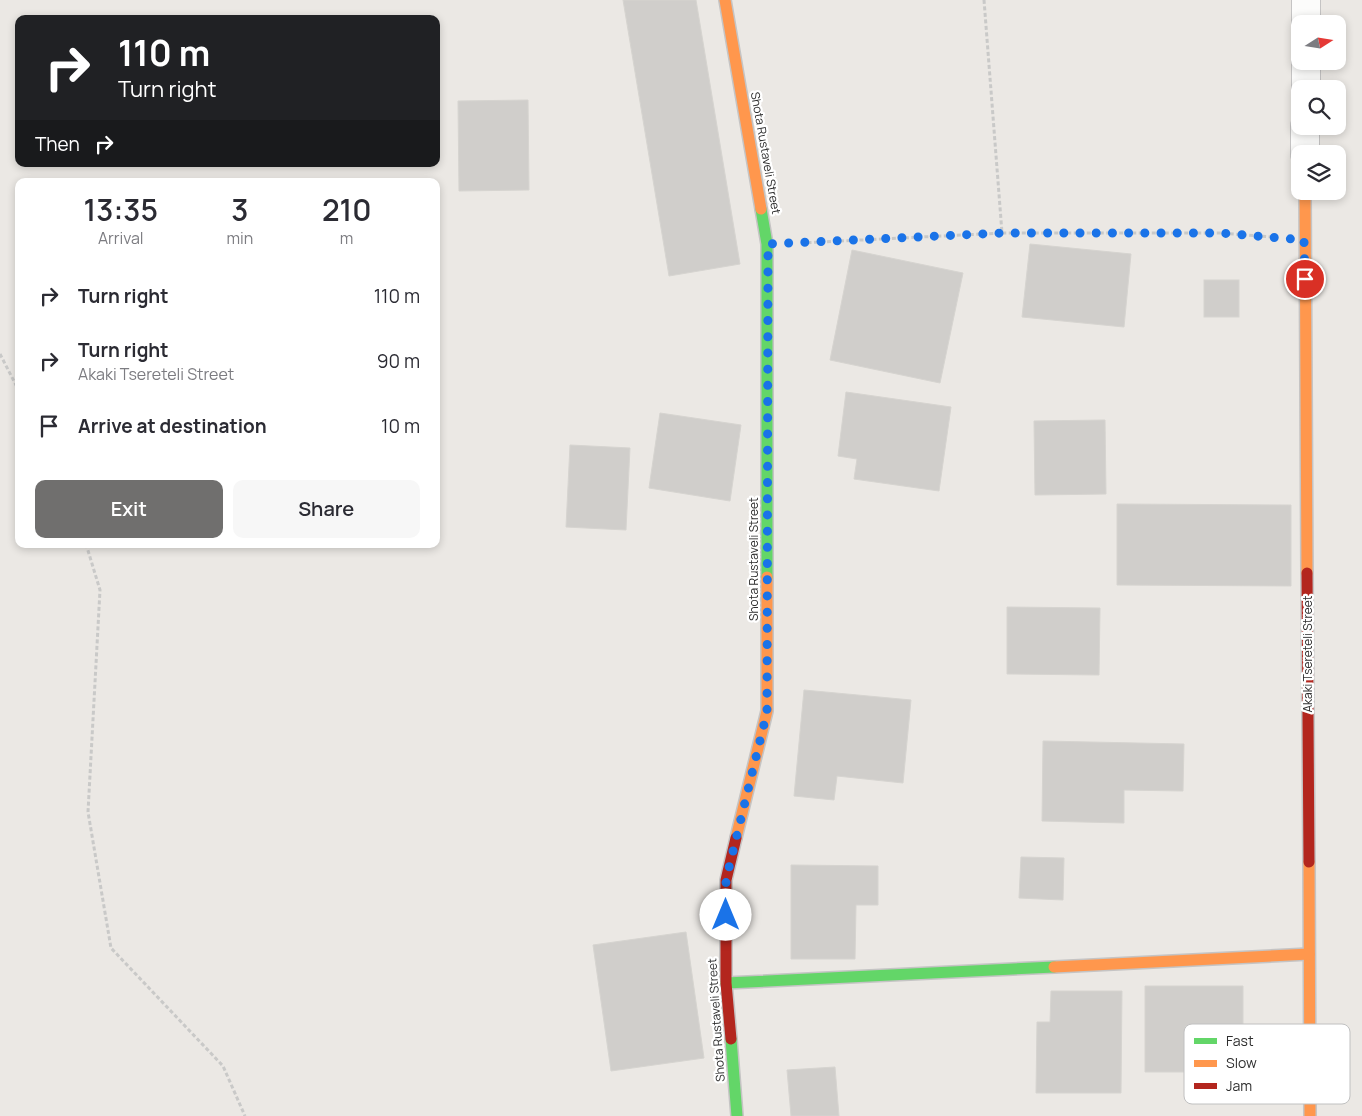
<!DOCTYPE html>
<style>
body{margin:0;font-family:Manrope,sans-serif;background:#f7f7f7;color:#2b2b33;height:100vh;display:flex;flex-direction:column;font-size:19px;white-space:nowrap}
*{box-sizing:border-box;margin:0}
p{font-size:16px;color:#7c7c81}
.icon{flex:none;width:28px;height:28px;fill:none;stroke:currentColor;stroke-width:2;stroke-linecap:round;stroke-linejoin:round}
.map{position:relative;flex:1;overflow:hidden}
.panel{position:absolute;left:15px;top:178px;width:425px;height:370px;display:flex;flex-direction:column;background:#fff;border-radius:10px;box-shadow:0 2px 8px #0003}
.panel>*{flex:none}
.banner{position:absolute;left:15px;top:15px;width:425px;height:152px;border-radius:10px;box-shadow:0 2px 8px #0003;background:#202124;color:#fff;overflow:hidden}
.needle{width:32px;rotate:78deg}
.tools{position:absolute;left:1291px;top:15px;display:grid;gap:10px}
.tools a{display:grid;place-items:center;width:55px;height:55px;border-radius:10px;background:#fff;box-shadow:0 2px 8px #0003;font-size:25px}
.pin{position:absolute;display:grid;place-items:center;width:42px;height:42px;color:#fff;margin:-21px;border:2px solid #fff;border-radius:50%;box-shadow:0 1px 5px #0007}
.me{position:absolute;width:55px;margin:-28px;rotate:0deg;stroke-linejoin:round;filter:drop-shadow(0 0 4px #0008)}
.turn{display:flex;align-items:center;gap:18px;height:105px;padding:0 20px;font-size:22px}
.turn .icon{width:65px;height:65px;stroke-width:2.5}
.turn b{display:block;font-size:35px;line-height:42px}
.then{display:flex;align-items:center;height:48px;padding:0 20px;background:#0003;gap:10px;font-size:19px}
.eta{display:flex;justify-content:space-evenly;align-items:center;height:85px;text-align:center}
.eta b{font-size:30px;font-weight:600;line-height:35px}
.primary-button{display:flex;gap:10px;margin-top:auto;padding:10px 20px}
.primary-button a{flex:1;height:58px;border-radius:10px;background:#706f6e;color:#fff;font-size:20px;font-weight:600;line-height:58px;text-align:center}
.primary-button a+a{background:#f7f7f7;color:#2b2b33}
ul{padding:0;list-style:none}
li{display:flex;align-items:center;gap:15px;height:65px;padding:0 20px}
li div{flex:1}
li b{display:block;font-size:19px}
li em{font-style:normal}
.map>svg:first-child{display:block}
.building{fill:#d0cecb;stroke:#d6d4d0}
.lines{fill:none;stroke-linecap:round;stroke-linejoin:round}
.street-casing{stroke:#c5c4c4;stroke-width:30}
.fast-casing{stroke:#c5c4c4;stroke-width:14}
.slow-casing{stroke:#c5c4c4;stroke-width:14}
.jam-casing{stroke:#c5c4c4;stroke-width:14}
.path{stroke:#c9c9c8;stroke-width:3;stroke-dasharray:4 2.5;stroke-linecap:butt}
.street{stroke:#fcfcfb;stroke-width:28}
.fast{stroke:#63d668;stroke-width:11}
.slow{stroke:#ff974d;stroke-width:11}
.jam{stroke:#b3261e;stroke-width:11}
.route{stroke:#1a73e8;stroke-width:9;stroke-dasharray:0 16.2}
.labels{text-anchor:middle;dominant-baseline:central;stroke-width:4.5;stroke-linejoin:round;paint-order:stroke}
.street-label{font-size:12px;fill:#2e2e2e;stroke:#fff}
.key{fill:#fff;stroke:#c0c0c0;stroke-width:1}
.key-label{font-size:14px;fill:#2e2e2e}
</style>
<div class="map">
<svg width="1362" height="1116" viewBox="0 0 1362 1116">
<rect width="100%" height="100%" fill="#ebe8e4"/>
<g class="building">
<path d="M623,0H696L740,264L669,276Z"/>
<path d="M528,100L529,190L459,191L458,101Z"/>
<path d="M1030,244L1131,254L1124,327L1022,317Z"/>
<path d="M852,250L963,273L940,383L830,360Z"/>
<rect x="1204" y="280" width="35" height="37"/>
<path d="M846,392L951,407L939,491L854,479L857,459L838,456Z"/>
<path d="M660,413L741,425L730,501L649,488Z"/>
<path d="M1105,420L1106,494L1035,495L1034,421Z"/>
<path d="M570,445L630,448L626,530L566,527Z"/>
<path d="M1117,504L1291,505V586L1117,585Z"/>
<path d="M1007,607L1100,608L1099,675L1007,674Z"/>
<path d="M804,690L911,700L903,783L837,776L834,800L794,796Z"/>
<path d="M1043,741L1184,744L1183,791L1124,790V823L1042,821Z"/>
<path d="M1021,857L1064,858L1063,900L1019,898Z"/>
<path d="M791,865L878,866V905H856L855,959H791Z"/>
<path d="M686,932L704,1058L611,1071L593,945Z"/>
<path d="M1145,986H1243V1037L1202,1038V1072H1145Z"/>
<path d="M1051,991H1122L1121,1093H1036L1037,1022H1050Z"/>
<path d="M835,1067L839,1116H791L787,1070Z"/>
</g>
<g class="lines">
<g class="street-casing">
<g id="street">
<path d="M1306,24V0"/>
<path d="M1306,89V61"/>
<path d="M1305,154V126"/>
</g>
</g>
<g class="fast-casing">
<g id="fast">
<path d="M761,209L767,244V577"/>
<path d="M726,983L1054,967"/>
<path d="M731,1039L737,1116"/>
</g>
</g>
<g class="slow-casing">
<g id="slow">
<path d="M725,0L761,209"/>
<path d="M1305,191L1307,573"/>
<path d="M736,838L767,711V577"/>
<path d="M1309,862L1310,1116"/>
<path d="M1054,967L1309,954"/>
</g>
</g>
<g class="jam-casing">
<g id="jam">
<path d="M1307,573L1309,862"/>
<path d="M731,1039L726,983V880L736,838"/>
</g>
</g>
<g class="path">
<path d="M984,0L1002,233"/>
<path d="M801,243L1002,233H1221L1271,237"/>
<path d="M0,354L19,391"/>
<path d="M86,544L100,590L88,812L111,948L223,1066L245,1116"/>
</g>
<use href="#street" class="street"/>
<use href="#fast" class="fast"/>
<use href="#slow" class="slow"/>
<use href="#jam" class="jam"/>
</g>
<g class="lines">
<path class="route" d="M726,915V880L767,712L768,244L1002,233H1221L1304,240L1305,279"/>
</g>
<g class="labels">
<g class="street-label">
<text transform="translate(766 153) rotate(80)">Shota Rustaveli Street</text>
<text transform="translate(753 559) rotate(-90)">Shota Rustaveli Street</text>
<text transform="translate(1307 654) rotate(-90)">Akaki Tsereteli Street</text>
<text transform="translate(716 1020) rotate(-94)">Shota Rustaveli Street</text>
</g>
</g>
<rect x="1184" y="1024" width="166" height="80" rx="8" class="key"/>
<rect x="1194" y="1038" width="23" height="6" fill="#63d668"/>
<rect x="1194" y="1060" width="23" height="7" fill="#ff974d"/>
<rect x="1194" y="1083" width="23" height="6" fill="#b3261e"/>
<g class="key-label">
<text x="1226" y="1046">Fast</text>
<text x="1226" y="1068">Slow</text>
<text x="1226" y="1091">Jam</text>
</g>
</svg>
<div class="tools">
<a><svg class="needle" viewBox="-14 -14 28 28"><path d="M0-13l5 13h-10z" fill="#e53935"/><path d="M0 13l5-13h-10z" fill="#7c7c81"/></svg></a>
<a><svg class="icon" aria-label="search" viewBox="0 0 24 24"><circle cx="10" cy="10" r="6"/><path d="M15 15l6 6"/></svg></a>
<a><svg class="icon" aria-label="layers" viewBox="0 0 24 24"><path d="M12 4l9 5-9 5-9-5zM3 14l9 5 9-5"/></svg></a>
</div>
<div class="pin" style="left:1305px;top:279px;background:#d93025"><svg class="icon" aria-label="arrive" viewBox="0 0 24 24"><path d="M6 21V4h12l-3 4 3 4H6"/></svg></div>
<svg class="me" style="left:726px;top:915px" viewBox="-20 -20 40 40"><circle r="19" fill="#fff"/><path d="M0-13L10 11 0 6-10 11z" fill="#1a73e8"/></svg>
<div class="banner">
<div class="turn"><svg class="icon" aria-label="right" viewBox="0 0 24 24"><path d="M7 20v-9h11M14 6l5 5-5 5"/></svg><div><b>110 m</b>Turn right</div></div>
<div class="then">Then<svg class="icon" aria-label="right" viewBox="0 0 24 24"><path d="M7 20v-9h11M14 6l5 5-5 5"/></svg></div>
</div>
<section class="panel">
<div class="eta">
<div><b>13:35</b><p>Arrival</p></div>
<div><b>3</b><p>min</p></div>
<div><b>210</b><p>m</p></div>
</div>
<ul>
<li><svg class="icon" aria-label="right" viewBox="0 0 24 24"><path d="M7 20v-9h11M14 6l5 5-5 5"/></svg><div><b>Turn right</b></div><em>110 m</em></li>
<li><svg class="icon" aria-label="right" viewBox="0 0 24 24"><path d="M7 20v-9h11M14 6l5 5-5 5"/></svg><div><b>Turn right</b><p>Akaki Tsereteli Street</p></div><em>90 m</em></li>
<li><svg class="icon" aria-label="arrive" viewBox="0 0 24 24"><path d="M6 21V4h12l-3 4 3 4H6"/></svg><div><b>Arrive at destination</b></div><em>10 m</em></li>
</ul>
<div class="primary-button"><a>Exit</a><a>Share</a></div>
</section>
</div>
